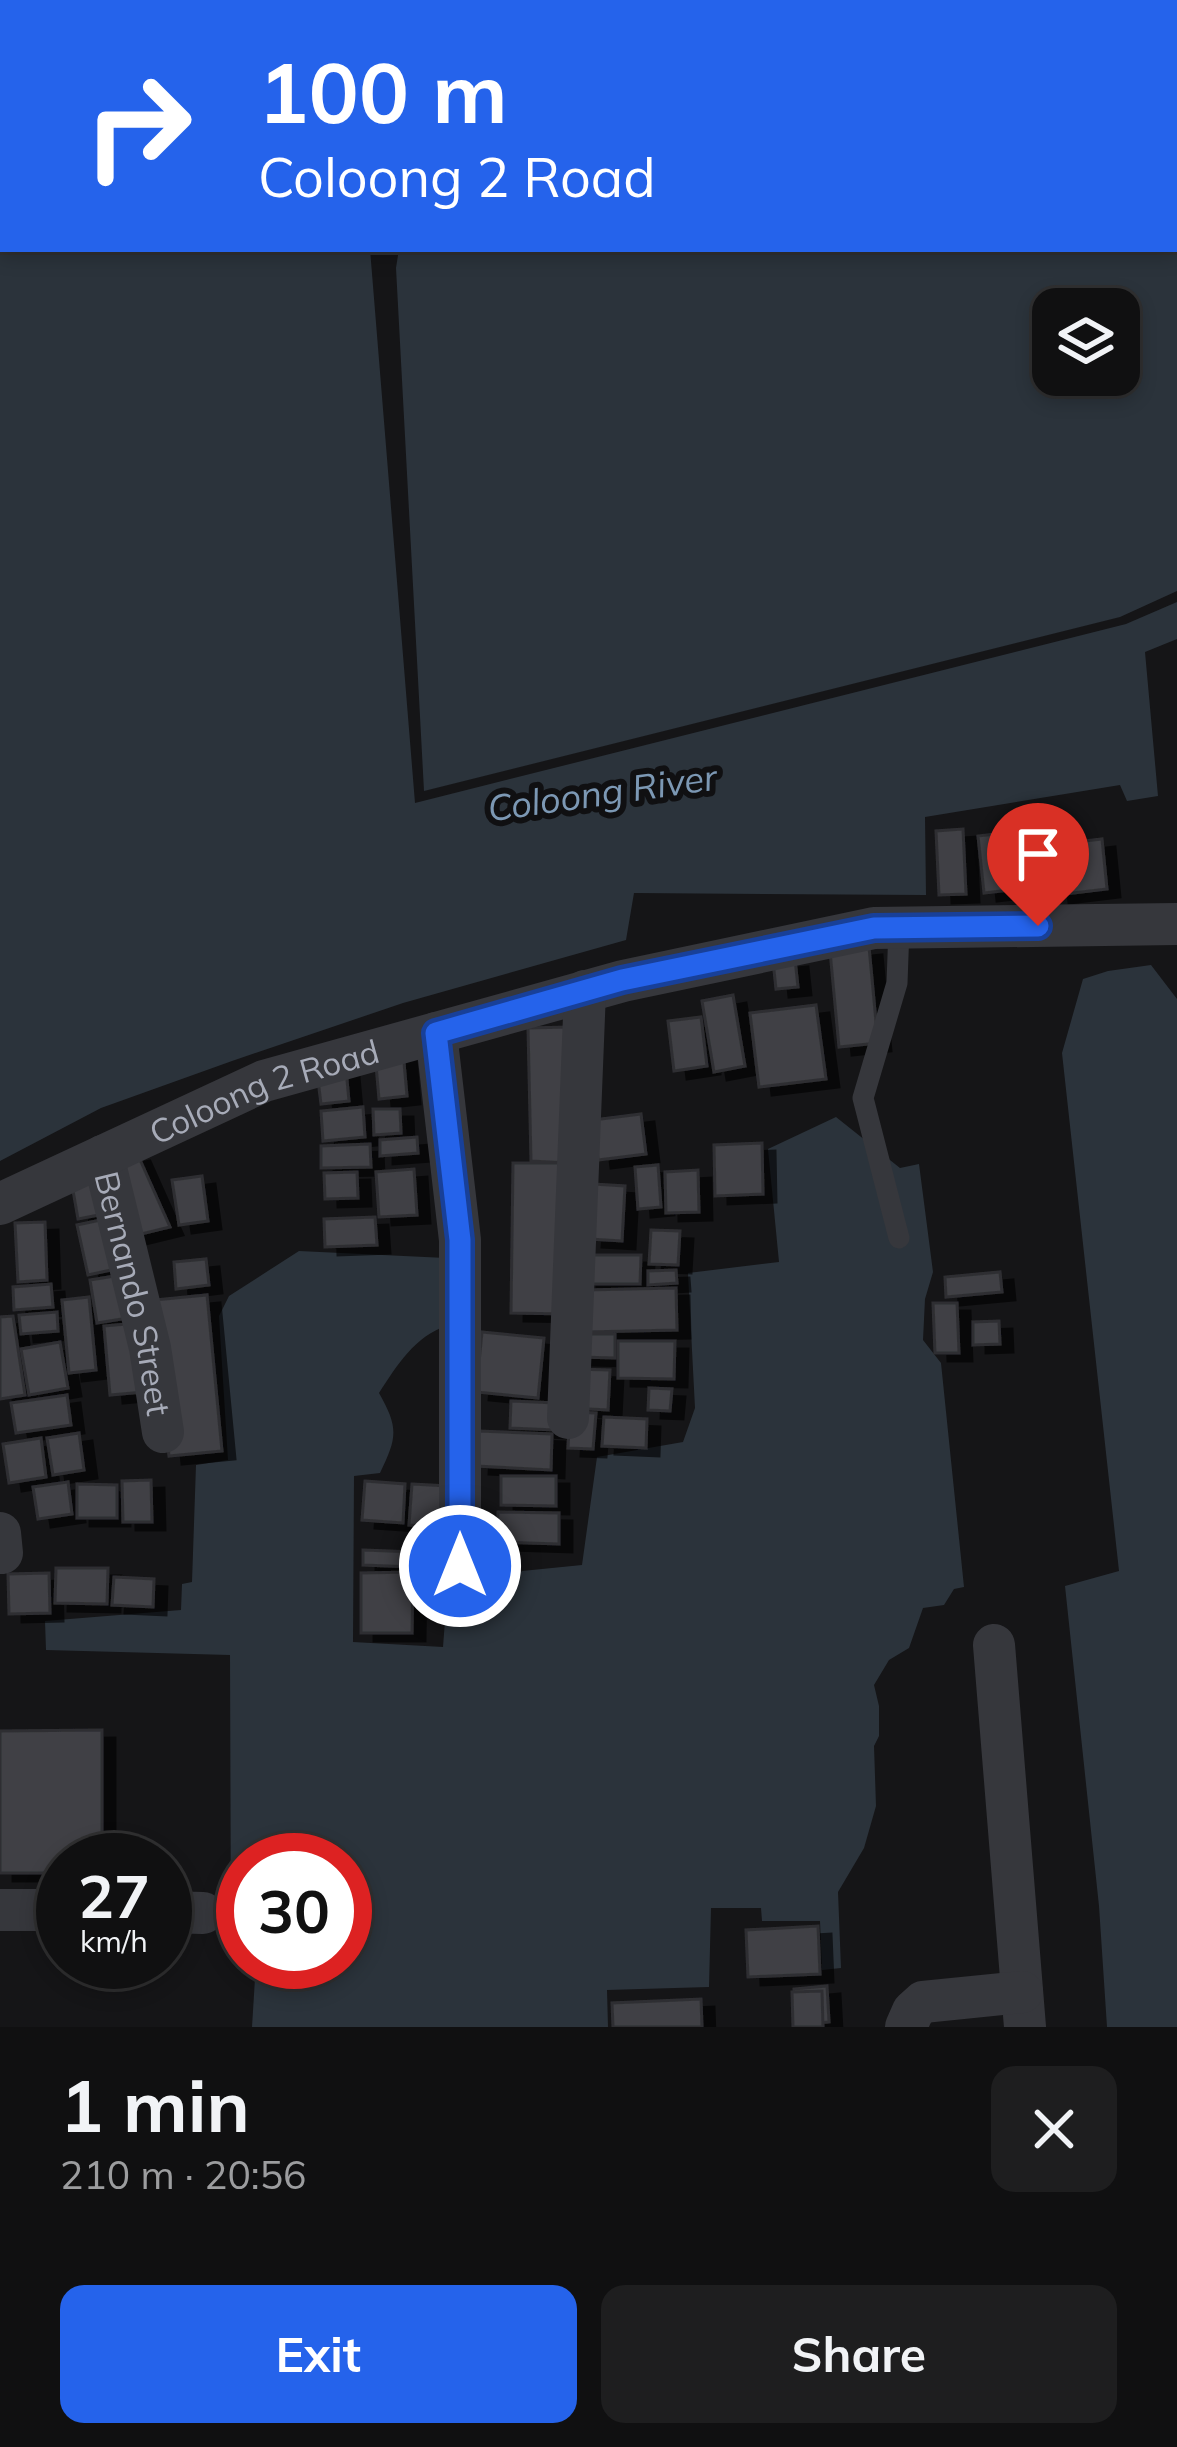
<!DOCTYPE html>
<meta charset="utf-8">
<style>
body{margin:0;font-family:Mulish,sans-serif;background:#1e1e1f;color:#f1f3f6;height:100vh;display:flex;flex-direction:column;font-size:45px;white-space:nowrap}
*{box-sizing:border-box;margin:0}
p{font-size:39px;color:#9c9d9f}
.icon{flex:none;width:66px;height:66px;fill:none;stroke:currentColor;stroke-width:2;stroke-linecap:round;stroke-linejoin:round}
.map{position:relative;height:2027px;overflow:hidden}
.drawer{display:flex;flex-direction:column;background:#101011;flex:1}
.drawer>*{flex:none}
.banner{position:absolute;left:0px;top:0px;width:1179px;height:252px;box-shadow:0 6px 18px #0003,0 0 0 3px #303031;background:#2563eb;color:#fff;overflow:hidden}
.controls{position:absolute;left:1032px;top:288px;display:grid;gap:24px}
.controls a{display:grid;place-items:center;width:108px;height:108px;border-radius:24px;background:#101011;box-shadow:0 6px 18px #0003,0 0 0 3px #303031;font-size:60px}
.speed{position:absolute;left:36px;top:1833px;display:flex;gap:24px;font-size:60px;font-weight:700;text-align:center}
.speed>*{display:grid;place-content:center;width:156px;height:156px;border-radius:50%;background:#101011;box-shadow:0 6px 18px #0003,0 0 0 3px #303031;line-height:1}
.speed small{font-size:30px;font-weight:400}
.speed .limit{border:18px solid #d22;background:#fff;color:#111}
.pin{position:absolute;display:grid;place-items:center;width:102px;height:102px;color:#fff;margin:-123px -51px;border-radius:50% 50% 50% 0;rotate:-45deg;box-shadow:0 0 12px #0007}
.pin .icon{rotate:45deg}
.me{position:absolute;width:132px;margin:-66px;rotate:0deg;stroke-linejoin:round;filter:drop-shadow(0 0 9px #0008)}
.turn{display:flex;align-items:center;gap:42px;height:252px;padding:0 60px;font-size:54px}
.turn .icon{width:156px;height:156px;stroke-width:2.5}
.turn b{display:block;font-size:84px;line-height:102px}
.round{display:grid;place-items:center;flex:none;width:126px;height:126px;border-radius:24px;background:#1e1e1f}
.headline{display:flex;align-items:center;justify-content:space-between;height:204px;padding:0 60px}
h1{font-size:72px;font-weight:700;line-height:90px}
.primary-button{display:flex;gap:24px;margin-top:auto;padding:24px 60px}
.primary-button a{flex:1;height:138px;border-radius:24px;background:#2563eb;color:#fff;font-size:48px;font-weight:700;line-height:138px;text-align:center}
.primary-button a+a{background:#1e1e1f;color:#f1f3f6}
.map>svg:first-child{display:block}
.water{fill:#2b333b;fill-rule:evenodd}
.building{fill:#3f4044;stroke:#2f2f33;stroke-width:3;filter:url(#shadow)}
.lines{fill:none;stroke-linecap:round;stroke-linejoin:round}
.lane{stroke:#36373c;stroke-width:21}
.street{stroke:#36373c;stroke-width:42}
.route-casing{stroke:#184099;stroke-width:30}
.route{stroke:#2563eb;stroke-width:21}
.labels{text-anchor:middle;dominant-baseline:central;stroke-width:12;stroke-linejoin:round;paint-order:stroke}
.street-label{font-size:33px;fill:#a7abb8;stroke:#101012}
.water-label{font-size:36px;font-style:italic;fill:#7c98b4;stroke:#101012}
</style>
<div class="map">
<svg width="1177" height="2027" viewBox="0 0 1177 2027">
<defs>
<filter id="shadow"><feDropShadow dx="13" dy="8" stdDeviation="0" flood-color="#0009"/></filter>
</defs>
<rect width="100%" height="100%" fill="#151517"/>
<g class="water">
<path d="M0,0H350L351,3H3V249H370L415,803L1126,624L1177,602V639L1145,652L1158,796L1127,801L1120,785L925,817L926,895L634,893L626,940L403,1003L232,1061L101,1108L0,1161Z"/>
<path d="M494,0H1177V591L1120,617L424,791L396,268L399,249H1176V3H493ZM1119,309V375H1053V309Z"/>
<path d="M1151,965L1177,999V2027H1107L1099,1906L1065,1586L1119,1571L1062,1053L1083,979L1108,971Z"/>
<path d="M836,1117L900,1168L919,1164L933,1272L925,1299L923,1340L941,1363L964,1587L954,1589L944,1605L923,1608L909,1648L889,1660L874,1685L879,1706V1736L874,1746L876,1806L864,1848L838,1892L841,1968L822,1970L820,1921H762L761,1908H711L709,1987L607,1990L608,2027H252L256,1962H345V1860H243V1946H231L230,1655L46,1650L45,1621L181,1610L182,1584L192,1582L196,1465L228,1460L219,1316L229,1296L299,1251L446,1258L448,1325C414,1337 398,1364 379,1393C399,1428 397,1438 380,1473L354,1476L353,1642L443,1647L447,1594L496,1599L522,1571L582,1565L597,1457L683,1442L695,1408L688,1273L779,1262L768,1149Z"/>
</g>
<g class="building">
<rect x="355" y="0" width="49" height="3"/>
<path d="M963,829L966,894L939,895L936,831Z"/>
<path d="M1030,830L1036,887L984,893L978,836Z"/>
<path d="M1102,839L1107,889L1056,895L1050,845Z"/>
<path d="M869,947L878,1043L839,1047L830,951Z"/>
<path d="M795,959L798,987L776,989L773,961Z"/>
<path d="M733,995L745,1066L714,1072L702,1001Z"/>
<path d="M816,1005L826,1079L759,1087L750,1013Z"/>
<path d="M701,1017L707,1066L674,1071L668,1021Z"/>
<path d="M569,1027L568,1163L531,1161L528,1028Z"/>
<path d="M403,1051L407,1096L379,1099L375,1054Z"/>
<path d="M346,1069L349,1101L321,1104L317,1072Z"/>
<path d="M363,1107L365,1137L323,1141L321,1111Z"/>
<path d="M373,1109H400L401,1133L374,1135Z"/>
<path d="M641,1114L646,1154L598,1160L593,1120Z"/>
<path d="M417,1137L418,1153L380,1156V1140Z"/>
<path d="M762,1143L763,1194L715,1196L714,1145Z"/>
<path d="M370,1144L371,1167L321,1168V1146Z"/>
<path d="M137,1153L170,1227L129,1237L112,1158Z"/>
<path d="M513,1163H568L567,1314L511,1313Z"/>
<path d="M658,1165L661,1207L638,1209L635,1167Z"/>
<path d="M414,1169L417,1215L379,1217L376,1172Z"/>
<path d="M698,1170L699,1212L666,1213L665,1172Z"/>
<path d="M357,1172L358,1198L325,1199L324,1173Z"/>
<path d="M100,1173L109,1213L78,1219L71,1179Z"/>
<path d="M202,1176L208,1221L179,1225L172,1180Z"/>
<path d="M593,1184L625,1186L622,1241L589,1239Z"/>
<path d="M375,1217L377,1245L325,1247L324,1219Z"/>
<path d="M110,1218L120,1268L88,1275L77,1225Z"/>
<path d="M45,1222L47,1280L18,1282L15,1223Z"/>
<path d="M651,1230L680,1231L678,1265L649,1264Z"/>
<path d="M584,1255H641L640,1284H584Z"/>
<path d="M206,1259L209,1285L176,1289L174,1262Z"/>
<path d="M676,1270L677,1283L648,1285V1271Z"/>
<path d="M1000,1272L1002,1292L946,1297L945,1277Z"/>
<path d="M121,1275L128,1318L97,1323L90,1280Z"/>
<path d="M51,1284L53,1307L14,1310L13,1287Z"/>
<path d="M676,1288L677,1330L586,1332L585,1290Z"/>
<path d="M207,1295L222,1451L169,1456L154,1300Z"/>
<path d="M89,1297L96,1370L69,1373L62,1300Z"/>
<path d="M933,1303H957L959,1353H935Z"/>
<path d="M57,1312L58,1331L21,1334L19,1315Z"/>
<path d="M13,1316L25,1395L0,1399V1317Z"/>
<path d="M999,1321L1000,1344L973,1345V1322Z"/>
<path d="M138,1323L144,1392L110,1395L104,1326Z"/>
<path d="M482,1332L544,1338L538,1398L476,1392Z"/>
<path d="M580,1334H615V1358L579,1357Z"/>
<path d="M618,1341H675L674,1379L618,1378Z"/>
<path d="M60,1342L68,1388L29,1395L21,1349Z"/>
<path d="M573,1369L610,1370L608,1410L570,1408Z"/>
<path d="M649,1388L672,1389L670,1411L648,1410Z"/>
<path d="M67,1395L71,1425L16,1433L11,1403Z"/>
<path d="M511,1401L556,1403L555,1430L510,1428Z"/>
<path d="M570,1412L596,1413L593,1449L568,1448Z"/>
<path d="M604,1417L647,1419L646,1448L602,1446Z"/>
<path d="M478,1431L552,1434L551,1470L476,1466Z"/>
<path d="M79,1433L84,1470L53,1475L47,1438Z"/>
<path d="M41,1438L46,1477L9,1483L3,1444Z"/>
<path d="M501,1476H556V1506L501,1505Z"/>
<path d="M151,1480L152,1522H123L122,1481Z"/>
<path d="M365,1481L405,1484L403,1523L362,1520Z"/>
<path d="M68,1482L72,1514L38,1519L33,1487Z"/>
<path d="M77,1484L117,1485V1518H77Z"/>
<path d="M412,1484L447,1486L445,1527L409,1525Z"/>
<path d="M498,1512L559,1513V1544L497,1542Z"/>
<path d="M363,1550L414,1552L413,1567L363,1565Z"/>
<path d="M56,1568H108L107,1604L55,1603Z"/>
<path d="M413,1572L412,1633H361V1573Z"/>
<path d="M49,1573L50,1613L9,1614L8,1574Z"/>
<path d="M114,1577L154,1579L153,1607L112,1605Z"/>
<path d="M102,1730V1860H63V1873H0V1731Z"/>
<path d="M818,1926L820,1974L748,1977L746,1930Z"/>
<path d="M827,1986L829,2022L796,2025L794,1989Z"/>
<path d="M822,1991L823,2027H793L792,1992Z"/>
<path d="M701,1999L702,2027H613L612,2003Z"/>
</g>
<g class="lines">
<path class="lane" d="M899,928L897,983L863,1098L899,1238"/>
<g class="street">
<path d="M436,1033L460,1240V1566"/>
<path id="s1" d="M103,1156L150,1348L163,1432"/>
<path id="s2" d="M0,1204L264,1081L623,981L874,928L1177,924"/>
<path d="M568,1418L585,991"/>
<path d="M0,1533L2,1553"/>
<path d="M994,1645L1025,2027"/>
<path d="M0,1910H63"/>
<path d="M165,1912L203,1913"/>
<path d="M906,2027L913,2011L923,2002L1022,1992"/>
</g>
</g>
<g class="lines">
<g class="route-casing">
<path id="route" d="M460,1566V1240L436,1033L622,980L874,928L1038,926"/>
</g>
<use href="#route" class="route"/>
</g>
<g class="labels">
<g class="street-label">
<text stroke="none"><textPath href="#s2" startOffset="288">Coloong 2 Road</textPath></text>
<text stroke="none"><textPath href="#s1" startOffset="141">Bernando Street</textPath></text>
</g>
<g class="water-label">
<text transform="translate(602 792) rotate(-8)">Coloong River</text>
</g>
</g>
</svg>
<div class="controls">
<a><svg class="icon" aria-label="layers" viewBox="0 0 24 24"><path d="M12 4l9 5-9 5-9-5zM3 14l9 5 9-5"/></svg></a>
</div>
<div class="speed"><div>27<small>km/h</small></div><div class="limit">30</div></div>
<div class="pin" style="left:1038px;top:926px;background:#d93025"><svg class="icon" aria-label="arrive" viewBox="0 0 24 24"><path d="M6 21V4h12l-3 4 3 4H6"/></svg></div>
<svg class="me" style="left:460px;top:1566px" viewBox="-20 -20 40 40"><circle r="17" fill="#2563eb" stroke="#fff" stroke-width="3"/><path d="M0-11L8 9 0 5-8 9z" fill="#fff"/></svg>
<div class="banner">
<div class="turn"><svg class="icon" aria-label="right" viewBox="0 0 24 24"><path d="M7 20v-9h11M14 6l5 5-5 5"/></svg><div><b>100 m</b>Coloong 2 Road</div></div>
</div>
</div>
<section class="drawer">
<div class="headline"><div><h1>1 min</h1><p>210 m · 20:56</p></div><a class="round"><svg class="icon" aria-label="close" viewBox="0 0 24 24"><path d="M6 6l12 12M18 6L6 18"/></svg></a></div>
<div class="primary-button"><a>Exit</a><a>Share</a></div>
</section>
